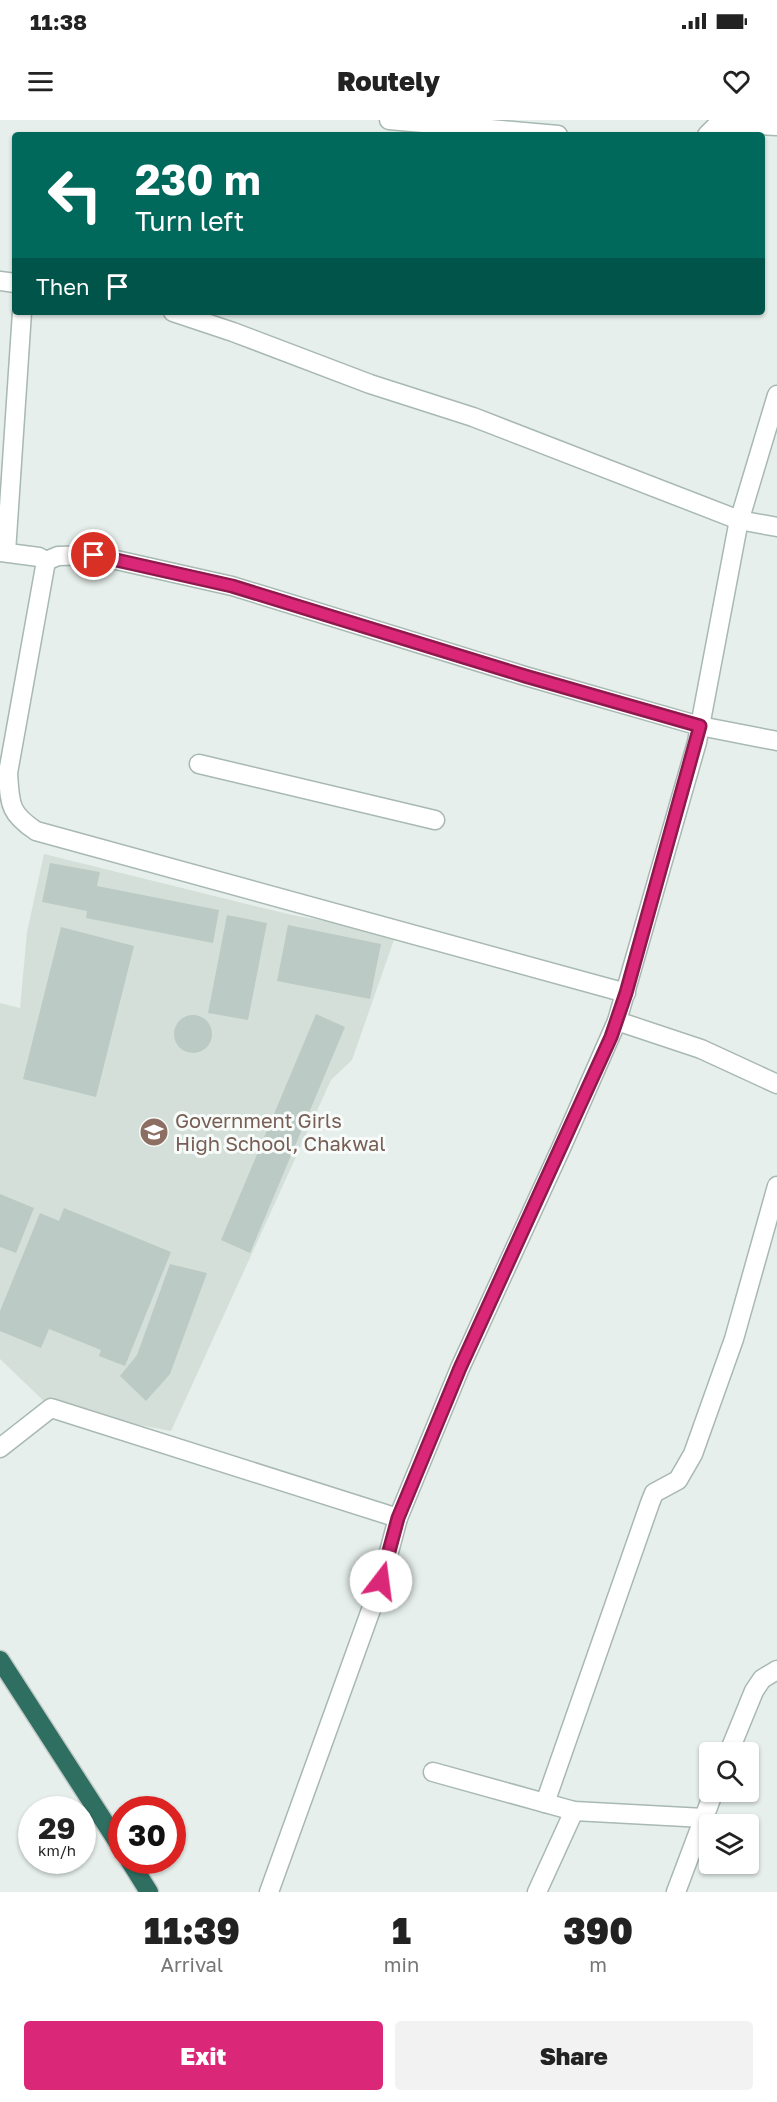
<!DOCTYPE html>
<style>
body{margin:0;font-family:"Golos Text",sans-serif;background:#f2f2f2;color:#222;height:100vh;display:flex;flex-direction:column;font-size:22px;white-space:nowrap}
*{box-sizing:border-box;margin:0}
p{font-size:20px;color:#767676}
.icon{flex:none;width:33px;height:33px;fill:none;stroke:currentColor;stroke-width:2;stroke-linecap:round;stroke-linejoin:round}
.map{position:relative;height:1772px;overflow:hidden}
.sheet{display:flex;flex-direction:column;background:#fff;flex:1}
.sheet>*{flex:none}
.hud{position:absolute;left:12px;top:12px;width:753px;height:183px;border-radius:6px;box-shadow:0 2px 4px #0004;background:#00695c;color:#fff;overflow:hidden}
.fabs{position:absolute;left:699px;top:1622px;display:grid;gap:12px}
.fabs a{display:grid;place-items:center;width:60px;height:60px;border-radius:6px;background:#fff;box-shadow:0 2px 4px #0004;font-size:30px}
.speed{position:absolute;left:18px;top:1676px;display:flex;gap:12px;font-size:30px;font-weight:700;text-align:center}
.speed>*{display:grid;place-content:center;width:78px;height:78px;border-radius:50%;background:#fff;box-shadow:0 2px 4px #0004;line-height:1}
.speed small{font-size:15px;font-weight:400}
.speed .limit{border:9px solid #d22;background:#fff;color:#111}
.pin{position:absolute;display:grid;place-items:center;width:51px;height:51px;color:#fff;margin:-26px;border:3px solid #fff;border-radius:50%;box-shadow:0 2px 6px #0007}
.me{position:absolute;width:66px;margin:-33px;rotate:15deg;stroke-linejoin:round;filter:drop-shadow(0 0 4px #0008)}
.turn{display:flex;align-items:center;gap:21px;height:126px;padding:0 24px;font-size:27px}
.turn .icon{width:78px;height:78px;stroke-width:2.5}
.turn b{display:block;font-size:42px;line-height:51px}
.then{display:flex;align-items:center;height:57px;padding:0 24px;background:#0003;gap:12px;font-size:22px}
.eta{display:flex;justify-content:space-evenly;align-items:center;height:102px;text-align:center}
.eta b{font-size:36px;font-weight:800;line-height:42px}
.action{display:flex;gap:12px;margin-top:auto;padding:12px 24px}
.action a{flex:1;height:69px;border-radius:6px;background:#db2777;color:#fff;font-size:24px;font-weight:800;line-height:69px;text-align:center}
.action a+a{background:#f2f2f2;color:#222}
.status{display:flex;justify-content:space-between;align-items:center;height:42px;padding:0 30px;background:#fff;direction:ltr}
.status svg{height:16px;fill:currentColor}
header{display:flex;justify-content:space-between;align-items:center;height:78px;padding:0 24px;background:#fff;font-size:27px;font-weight:800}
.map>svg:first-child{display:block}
.built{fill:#d4dfda}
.building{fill:#bbcac4}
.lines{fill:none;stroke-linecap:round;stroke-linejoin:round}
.street-casing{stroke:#a8b8b2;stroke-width:21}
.highway-casing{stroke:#c2cac8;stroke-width:21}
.street{stroke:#fff;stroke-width:18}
.highway{stroke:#2f6f62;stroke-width:18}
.route-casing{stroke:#8e194d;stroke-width:15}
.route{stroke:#db2777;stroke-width:10}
.labels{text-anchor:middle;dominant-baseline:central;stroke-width:6;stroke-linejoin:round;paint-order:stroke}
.education-label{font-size:20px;fill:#785e54;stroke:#f7fbf9;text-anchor:start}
</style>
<div class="status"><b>11:38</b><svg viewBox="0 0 49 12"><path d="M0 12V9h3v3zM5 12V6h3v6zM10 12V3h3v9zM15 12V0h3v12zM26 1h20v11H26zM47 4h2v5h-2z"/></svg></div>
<header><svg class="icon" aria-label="menu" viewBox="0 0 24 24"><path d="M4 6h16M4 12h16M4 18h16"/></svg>Routely<svg class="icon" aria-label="heart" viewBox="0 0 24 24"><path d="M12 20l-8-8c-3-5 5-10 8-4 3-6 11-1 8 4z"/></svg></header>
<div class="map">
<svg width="777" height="1772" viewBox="0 0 777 1772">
<rect width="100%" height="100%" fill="#e6efeb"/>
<path class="built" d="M44,734L292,795L396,814L352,940L331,960L171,1311L51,1288L0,1239V883L20,888L27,812Z"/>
<g class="building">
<path d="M50,743L100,752L97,766L219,790L213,823L86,798L87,791L42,782Z"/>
<path d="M227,795L267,803L248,900L208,893Z"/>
<path d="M288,805L381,824L370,879L277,861Z"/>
<path d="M61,807L134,826L96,977L23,959Z"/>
<path d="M316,894L345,907L250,1133L221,1120Z"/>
<circle cx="193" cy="914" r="19"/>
<path d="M0,1074L34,1088L16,1133L0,1127Z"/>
<path d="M64,1088L171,1132L125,1246L99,1236L101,1230L49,1209L41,1228L0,1211V1191L40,1093L59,1101Z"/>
<path d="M170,1144L207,1153L170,1254L146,1281L120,1256L137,1235Z"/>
</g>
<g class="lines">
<g class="street-casing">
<g id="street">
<path d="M389,0L558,15"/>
<path d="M707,15L719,3L777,6"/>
<path d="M0,161L15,163"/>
<path d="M173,192L233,212L370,264L473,297L739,400L777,407"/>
<path d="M0,432L39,437L46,441L58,436L94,435L232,466L525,556L700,606L777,621"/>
<path d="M6,432L22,192"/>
<path d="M46,441L8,653C10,684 9,693 36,711L626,873"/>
<path d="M199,644L435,700"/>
<path d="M617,901L701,929L777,964"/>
<path d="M0,1328L51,1288L398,1398L381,1462L269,1772"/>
<path d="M398,1398L460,1248L562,1026L617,901L697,622L738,405L777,275"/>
<path d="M729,1632L754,1571L762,1559L777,1550"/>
<path d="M433,1652L574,1691L704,1698"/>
<path d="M545,1683L650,1383L654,1373L678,1360L693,1334L734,1219L777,1066"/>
<path d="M537,1772L574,1691"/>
<path d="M676,1772L714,1671"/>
</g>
</g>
<g class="highway-casing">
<g id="highway">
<path d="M0,1540L122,1729"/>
<path d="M129,1740L149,1772"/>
</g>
</g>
<use href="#street" class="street"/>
<use href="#highway" class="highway"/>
</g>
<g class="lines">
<g class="route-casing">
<path id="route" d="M94,435L232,466L525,556L700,606L626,873L611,917L460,1248L398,1398L381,1461"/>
</g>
<use href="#route" class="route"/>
</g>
<defs>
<g id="school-disc" transform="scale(1.5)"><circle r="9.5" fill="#8d6e63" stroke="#f7fbf9"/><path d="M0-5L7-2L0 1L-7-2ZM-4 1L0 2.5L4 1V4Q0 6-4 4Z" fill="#fff"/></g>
</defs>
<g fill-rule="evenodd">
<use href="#school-disc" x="154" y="1012"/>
</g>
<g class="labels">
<g class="education-label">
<text x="175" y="1000">Government Girls<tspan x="175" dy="23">High School, Chakwal</tspan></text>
</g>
</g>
</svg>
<div class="fabs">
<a><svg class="icon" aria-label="search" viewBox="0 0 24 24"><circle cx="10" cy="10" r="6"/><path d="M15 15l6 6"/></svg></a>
<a><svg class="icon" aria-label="layers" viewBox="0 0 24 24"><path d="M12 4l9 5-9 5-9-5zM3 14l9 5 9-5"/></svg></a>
</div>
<div class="speed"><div>29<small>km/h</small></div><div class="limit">30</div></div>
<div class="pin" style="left:94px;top:435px;background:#d93025"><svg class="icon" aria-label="arrive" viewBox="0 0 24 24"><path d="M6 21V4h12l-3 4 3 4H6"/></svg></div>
<svg class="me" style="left:381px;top:1461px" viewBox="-20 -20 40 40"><circle r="19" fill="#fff"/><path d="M0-13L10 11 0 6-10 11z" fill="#db2777"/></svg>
<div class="hud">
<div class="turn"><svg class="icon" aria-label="left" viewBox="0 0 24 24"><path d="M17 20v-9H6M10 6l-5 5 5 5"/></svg><div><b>230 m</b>Turn left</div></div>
<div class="then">Then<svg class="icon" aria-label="arrive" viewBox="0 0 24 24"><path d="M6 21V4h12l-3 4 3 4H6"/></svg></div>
</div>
</div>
<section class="sheet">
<div class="eta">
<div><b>11:39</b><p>Arrival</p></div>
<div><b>1</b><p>min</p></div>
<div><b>390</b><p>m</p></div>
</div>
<div class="action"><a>Exit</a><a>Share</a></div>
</section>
